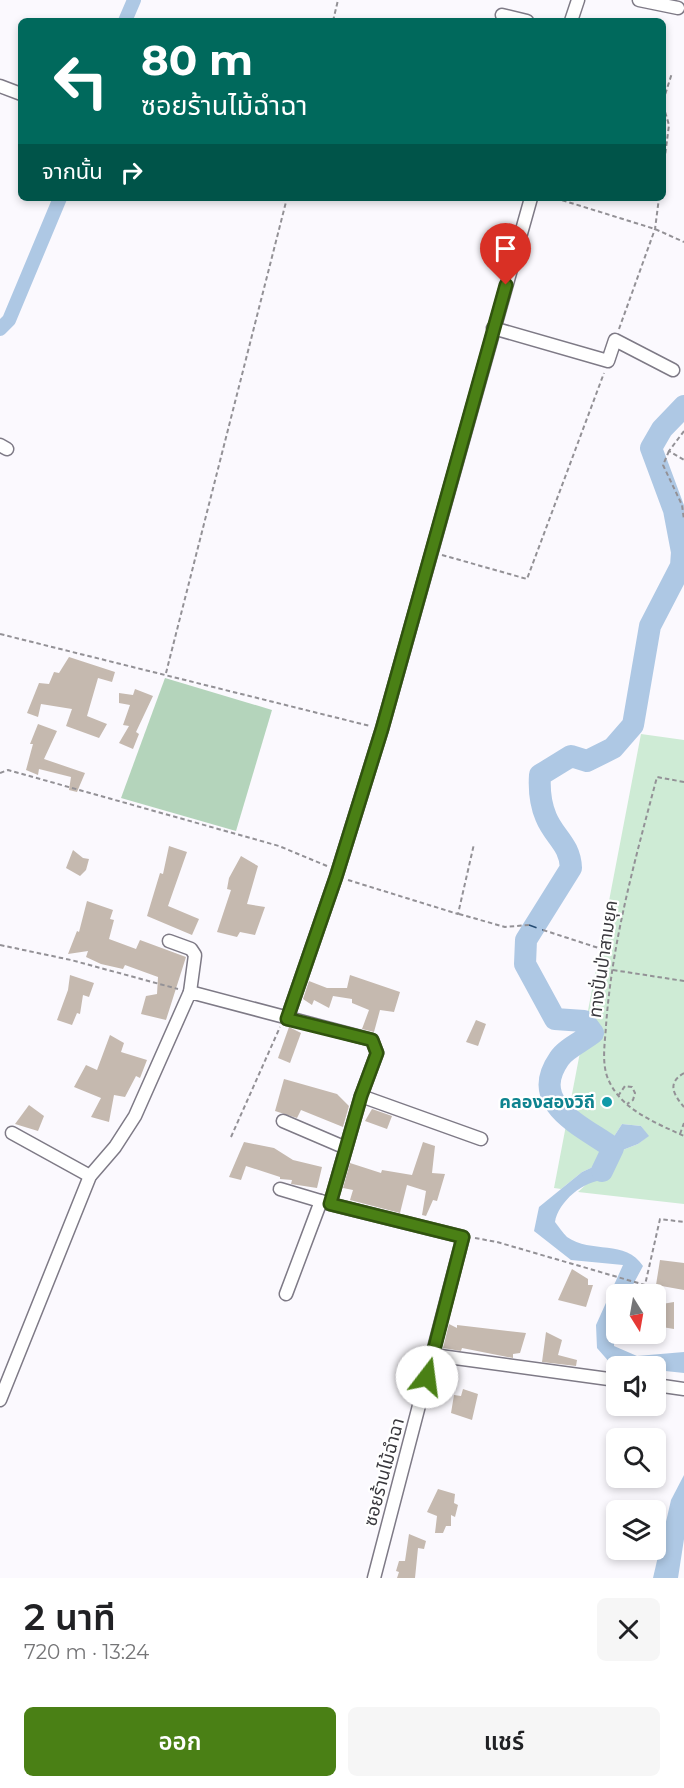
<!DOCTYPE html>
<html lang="th">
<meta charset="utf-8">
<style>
body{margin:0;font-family:Montserrat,"Noto Sans Thai",sans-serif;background:#f6f6f6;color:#202124;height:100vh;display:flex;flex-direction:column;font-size:22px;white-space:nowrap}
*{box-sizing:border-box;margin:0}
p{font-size:20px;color:#757577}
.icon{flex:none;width:33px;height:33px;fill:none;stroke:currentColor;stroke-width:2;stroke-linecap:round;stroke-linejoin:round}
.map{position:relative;height:1578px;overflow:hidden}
.side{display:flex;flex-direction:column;background:#fff;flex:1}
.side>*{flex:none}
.top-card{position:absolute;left:18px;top:18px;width:648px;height:183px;border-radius:9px;box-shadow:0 3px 9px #0003;background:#00695c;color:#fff;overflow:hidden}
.needle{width:39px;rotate:169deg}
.buttons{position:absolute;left:606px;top:1284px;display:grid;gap:12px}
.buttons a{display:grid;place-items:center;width:60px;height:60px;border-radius:9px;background:#fff;box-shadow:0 3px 9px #0003;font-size:30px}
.pin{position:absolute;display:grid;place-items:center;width:51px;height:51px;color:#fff;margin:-62px -26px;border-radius:50% 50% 50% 0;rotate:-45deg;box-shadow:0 0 6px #0007}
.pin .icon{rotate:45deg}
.me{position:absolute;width:66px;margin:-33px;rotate:15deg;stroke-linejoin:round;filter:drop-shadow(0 0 4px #0008)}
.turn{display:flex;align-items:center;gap:21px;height:126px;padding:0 24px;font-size:27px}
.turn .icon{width:78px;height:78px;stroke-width:2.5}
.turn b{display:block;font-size:42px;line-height:51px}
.then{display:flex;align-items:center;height:57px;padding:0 24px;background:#0003;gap:12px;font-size:22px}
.round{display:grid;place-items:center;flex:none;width:63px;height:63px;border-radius:9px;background:#f6f6f6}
.head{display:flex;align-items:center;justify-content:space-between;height:102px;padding:0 24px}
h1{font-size:36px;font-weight:600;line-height:45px}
.action{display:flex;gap:12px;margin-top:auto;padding:12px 24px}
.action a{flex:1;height:69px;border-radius:9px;background:#4a8015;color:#fff;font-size:24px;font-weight:600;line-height:69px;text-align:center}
.action a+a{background:#f6f6f6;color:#202124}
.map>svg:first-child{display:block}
.green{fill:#ceebd5}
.forest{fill:#b4d4bb}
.water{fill:#aec8e4}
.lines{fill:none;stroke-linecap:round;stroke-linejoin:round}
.canal{stroke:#aec8e4;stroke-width:14}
.river{stroke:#aec8e4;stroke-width:22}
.ferry{stroke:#254c73;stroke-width:1.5;stroke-dasharray:8 6;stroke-linecap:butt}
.building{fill:#c5b9af}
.minor-casing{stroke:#7e7a86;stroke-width:15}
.path{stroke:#939196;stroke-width:2;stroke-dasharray:4.5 3;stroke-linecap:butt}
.minor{stroke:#fff;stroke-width:12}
.route-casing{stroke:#30530e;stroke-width:15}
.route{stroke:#4a8015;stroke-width:10}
.culture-dot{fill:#0f9aa8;stroke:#fff;stroke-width:2}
.labels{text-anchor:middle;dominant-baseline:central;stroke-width:4.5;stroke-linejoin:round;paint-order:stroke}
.street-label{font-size:18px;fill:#39383d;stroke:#fff}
.culture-label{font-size:18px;font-weight:bold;fill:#0d838f;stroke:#fff;text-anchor:end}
</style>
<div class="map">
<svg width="684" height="1578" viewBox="0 0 684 1578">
<rect width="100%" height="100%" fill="#fbf9fe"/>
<path class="green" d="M641,734L684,740V1204L578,1192L591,1180L605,1179L615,1153L638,1144L648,1136L641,1126L622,1124L595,1166L582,1172L561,1189L554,1188Z"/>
<path class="forest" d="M165,678L272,710L236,831L121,798Z"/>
<g class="water">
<path d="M622,1124L641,1126L649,1136L638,1144L615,1153L605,1180C584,1180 558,1202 555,1222C559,1227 563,1233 567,1237C591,1254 626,1239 643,1266L628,1294H616L614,1346L637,1356L684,1352V1373L656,1370V1366L611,1364L597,1348L596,1325L623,1265L571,1260L534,1231L539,1207L582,1172L595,1166Z"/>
<path d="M684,1475V1539L678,1578H653L671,1500Z"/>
</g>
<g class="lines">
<g class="canal">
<path d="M125,21L134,0"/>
<path d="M0,329L9,320L60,198"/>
</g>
<path class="river" d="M602,1171L613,1148C581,1125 528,1104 559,1059C565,1049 583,1041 593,1033L584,1021L555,1019L525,964L526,940L571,868C570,844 554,837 546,817C540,803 539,790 540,775L571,756L587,761L613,748L633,725L650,626L681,566L682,552L674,510L651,448L662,429L684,406"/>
<path class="ferry" d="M529,925L543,930"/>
</g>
<g class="building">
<path d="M69,657L115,672L112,682L98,678L87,716L107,724L99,738L66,726L72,709L41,704L38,717L27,713L39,683L49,684L54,672L59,673Z"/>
<path d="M135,689L153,696L136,732L139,734L133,749L119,743L129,726L123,725L130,705L119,703V693L133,695Z"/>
<path d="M38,724L57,731L44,759L85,773L77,792L69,790L71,777L39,769L38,775L26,770L33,744H30Z"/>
<path d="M169,846L187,852L168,906L199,919L192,935L147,916L160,873L163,874Z"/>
<path d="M73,850L83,858L89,859L86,870L80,876L66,868Z"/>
<path d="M241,856L258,866L247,904L265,907L255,935L240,932L237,937L217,932L231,890L227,889L229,878Z"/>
<path d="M87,901L113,910L110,919L114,920L109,939L136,949L140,940L186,957L166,1020L141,1014L146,996L157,994L158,977L125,965L123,969L101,964L86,957L88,951L68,954L77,931L79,932Z"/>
<path d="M70,975L94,983L89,997L83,995L80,1014L77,1013L72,1025L57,1020L68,990Z"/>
<path d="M350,975L400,992L394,1012L380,1010L374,1032L362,1029L369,1010L352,1003V999L333,996L329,1008L314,1000L312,1005L303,999L309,981L327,988H347Z"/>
<path d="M476,1020L486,1024L478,1046L466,1042Z"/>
<path d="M289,1027L301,1033L290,1063L278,1058Z"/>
<path d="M110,1035L124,1043L121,1052L147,1060L140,1078L136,1076L125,1097L114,1095L109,1122L91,1117L101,1098L74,1087L86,1065L97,1070Z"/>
<path d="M284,1079L337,1094L349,1106L343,1127L301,1110L297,1118L275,1111Z"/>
<path d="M29,1105L44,1116L38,1131L15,1124Z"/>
<path d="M372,1109L392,1116L387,1129L365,1121Z"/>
<path d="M244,1142L274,1148L293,1160L322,1167L317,1188L291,1184L292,1180L280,1179V1177L246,1166L241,1180L229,1177Z"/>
<path d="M423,1142L435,1146L432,1173L445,1174L437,1201L433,1200L426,1216L422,1215L426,1191L407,1185L400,1213L350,1200L353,1190L343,1188L350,1163L381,1173L382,1170L412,1175Z"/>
<path d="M660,1260L684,1263V1290L656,1285Z"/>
<path d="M572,1269L588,1279V1285H593L586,1307L558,1300Z"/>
<path d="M674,1302V1329L656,1326V1312H659L662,1304Z"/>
<path d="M449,1324L457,1328V1325L526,1333L520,1353L513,1354V1358L462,1348L461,1351L443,1348Z"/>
<path d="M546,1332L562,1340L558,1355L577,1360L576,1366L542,1362Z"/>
<path d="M463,1389L478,1394L472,1420L451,1413L454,1395L461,1396Z"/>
<path d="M438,1489L455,1494L454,1503L458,1505L455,1517L451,1515V1526H446L443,1533H435L437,1516L427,1512Z"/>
<path d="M409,1534L426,1541L424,1549L418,1548L415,1578H397L399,1572L396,1571L399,1561H405Z"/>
</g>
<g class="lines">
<g class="minor-casing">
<g id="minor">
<path d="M639,0L678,8"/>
<path d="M502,15L527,21"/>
<path d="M571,21L578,0"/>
<path d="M0,86L21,94"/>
<path d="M493,328L608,361L615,340L673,370"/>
<path d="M0,445L7,449"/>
<path d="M169,941L191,949L195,955L190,992"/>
<path d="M287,1019L336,877L382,729L531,198"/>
<path d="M361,1096L481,1139"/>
<path d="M283,1121L346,1148"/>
<path d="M12,1133L90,1176"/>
<path d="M280,1189L327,1203"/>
<path d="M286,1294L321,1201"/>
<path d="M433,1355L616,1380"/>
<path d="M656,1385L684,1389"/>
<path d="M0,1400L90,1176L115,1147L135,1116L190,992L372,1040L377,1053L361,1096L330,1204L463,1237L374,1578"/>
</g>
</g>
<g class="path">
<path d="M333,21L338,0"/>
<path d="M663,101L672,73"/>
<path d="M663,105L669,125L663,171"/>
<path d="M555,198L655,229L684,242"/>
<path d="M619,329L655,229L659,198"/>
<path d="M684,431L669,451L684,460"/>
<path d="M669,451L663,465L682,505L684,520"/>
<path d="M442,555L527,579L604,373"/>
<path d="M0,634L370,726"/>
<path d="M166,673L287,198"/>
<path d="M0,773L8,770L279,846L327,866"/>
<path d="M684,782L657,777C635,860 612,941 606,1026C605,1043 601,1065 609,1081C622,1110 656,1123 684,1136"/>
<path d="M348,880L458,914L474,844"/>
<path d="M459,914L505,927L529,925"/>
<path d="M543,930L614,953"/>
<path d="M0,945L71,960L178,989"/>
<path d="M613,970L684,981"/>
<path d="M684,1073C667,1083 673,1094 684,1107"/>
<path d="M618,1096L625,1086L632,1087L635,1093L633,1100L627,1104"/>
<path d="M680,1134L684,1123"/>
<path d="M231,1137L280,1027"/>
<path d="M475,1238L497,1242L645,1285L660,1219L684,1222"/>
</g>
<use href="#minor" class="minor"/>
</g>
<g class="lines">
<g class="route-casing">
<path id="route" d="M427,1377L463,1237L330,1204L361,1096L377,1053L372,1040L287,1019L336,877L382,729L506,285"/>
</g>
<use href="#route" class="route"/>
</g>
<circle class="culture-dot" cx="607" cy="1102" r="6"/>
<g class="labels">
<g class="street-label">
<text transform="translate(603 959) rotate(-82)">ทางปั่นป่าสามยุค</text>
<text transform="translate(384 1472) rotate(-75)">ซอยร้านไม้ฉำฉา</text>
</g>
<g class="culture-label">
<text x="595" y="1102">คลองสองวิถี</text>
</g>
</g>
</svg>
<div class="buttons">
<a><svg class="needle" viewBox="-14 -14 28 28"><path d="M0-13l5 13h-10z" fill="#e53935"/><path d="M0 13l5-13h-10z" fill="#757577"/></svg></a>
<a><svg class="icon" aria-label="sound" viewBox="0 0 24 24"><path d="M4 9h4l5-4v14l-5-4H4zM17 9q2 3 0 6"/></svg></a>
<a><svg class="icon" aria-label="search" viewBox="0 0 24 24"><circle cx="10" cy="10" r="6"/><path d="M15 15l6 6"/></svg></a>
<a><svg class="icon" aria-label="layers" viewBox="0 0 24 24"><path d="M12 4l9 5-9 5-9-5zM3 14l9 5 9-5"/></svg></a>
</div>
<div class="pin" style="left:506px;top:285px;background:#d93025"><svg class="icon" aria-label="arrive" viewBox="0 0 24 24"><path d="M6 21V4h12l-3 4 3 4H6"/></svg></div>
<svg class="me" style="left:427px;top:1377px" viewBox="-20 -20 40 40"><circle r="19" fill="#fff"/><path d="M0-13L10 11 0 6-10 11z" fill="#4a8015"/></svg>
<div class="top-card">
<div class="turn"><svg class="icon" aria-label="left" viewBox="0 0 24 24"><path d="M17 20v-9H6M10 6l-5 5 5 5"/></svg><div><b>80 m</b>ซอยร้านไม้ฉำฉา</div></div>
<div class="then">จากนั้น<svg class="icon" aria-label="right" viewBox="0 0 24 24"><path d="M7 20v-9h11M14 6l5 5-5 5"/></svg></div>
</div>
</div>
<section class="side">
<div class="head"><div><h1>2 นาที</h1><p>720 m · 13:24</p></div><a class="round"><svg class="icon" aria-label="close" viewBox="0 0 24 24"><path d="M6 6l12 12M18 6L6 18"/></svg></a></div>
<div class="action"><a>ออก</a><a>แชร์</a></div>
</section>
